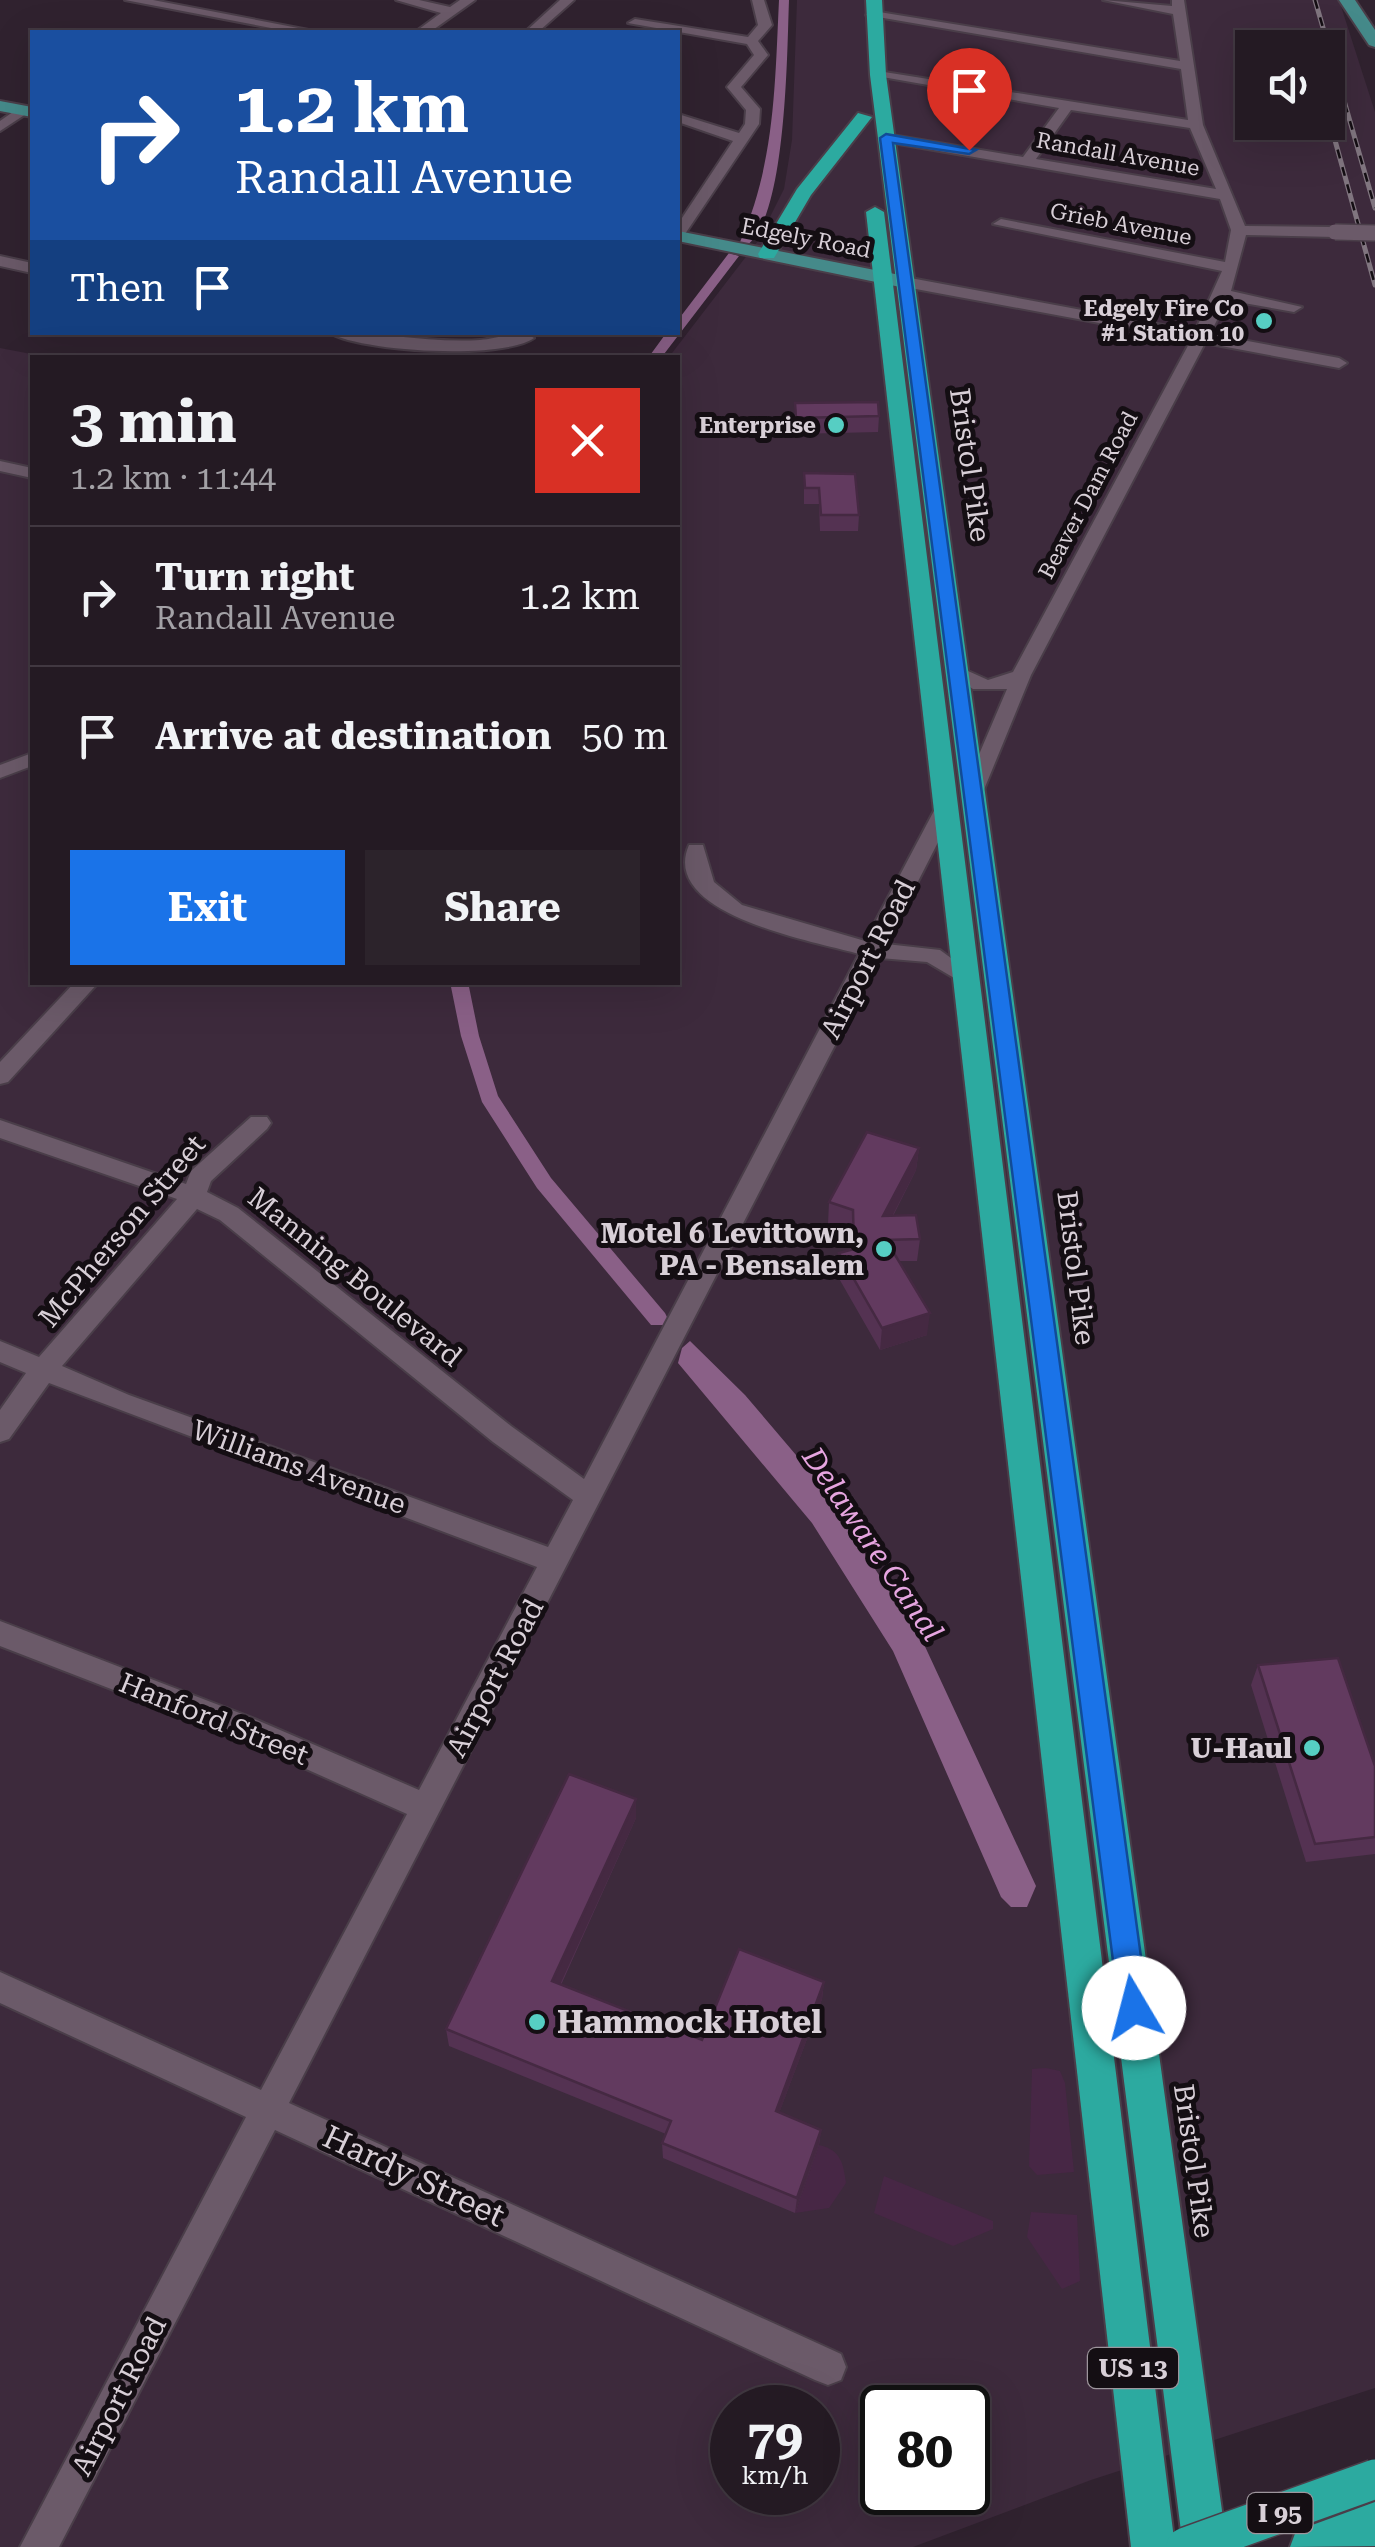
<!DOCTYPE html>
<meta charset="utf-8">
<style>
body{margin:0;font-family:"Roboto Serif",serif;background:#2c232b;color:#f1f3f6;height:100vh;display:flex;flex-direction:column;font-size:38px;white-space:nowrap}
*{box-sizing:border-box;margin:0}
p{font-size:32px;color:#a3a1a6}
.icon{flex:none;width:55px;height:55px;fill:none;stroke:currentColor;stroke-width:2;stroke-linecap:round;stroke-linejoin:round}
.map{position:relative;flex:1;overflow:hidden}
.side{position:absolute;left:30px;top:355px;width:650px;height:630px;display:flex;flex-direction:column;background:#241a23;border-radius:0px;box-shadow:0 10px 40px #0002,0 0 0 2px #413841}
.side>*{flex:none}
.top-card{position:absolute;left:30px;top:30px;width:650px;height:305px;border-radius:0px;box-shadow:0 10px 40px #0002,0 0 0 2px #413841;background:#1a4fa0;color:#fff;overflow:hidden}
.controls{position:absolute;left:1235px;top:30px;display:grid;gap:20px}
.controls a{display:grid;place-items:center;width:110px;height:110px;border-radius:0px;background:#241a23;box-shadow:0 10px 40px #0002,0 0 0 2px #413841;font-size:50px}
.speed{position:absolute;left:710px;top:2385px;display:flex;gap:20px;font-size:50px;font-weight:700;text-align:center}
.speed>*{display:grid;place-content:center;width:130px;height:130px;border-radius:50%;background:#241a23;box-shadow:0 10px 40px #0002,0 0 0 2px #413841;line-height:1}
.speed small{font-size:25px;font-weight:400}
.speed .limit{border:5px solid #111;border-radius:15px;background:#fff;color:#111}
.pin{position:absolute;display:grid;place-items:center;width:85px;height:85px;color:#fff;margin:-102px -42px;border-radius:50% 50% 50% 0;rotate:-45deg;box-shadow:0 0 10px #0007}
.pin .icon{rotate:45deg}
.me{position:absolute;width:110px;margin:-55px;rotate:352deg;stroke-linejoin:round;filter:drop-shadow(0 0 8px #0008)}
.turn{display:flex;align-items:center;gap:35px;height:210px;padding:0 40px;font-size:45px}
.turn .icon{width:130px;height:130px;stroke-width:2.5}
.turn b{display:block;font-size:70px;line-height:85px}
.then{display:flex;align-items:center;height:95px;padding:0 40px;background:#0003;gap:20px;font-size:38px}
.round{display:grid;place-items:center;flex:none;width:105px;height:105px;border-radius:0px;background:#2c232b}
.overview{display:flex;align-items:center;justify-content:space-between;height:170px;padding:0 40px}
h1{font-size:60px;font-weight:700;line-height:75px}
.action{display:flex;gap:20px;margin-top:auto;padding:20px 40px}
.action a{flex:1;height:115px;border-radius:0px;background:#1a73e8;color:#fff;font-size:40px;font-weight:700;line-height:115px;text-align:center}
.action a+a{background:#2c232b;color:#f1f3f6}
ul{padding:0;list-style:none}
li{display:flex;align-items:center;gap:30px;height:140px;padding:0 40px;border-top:2px solid #413841}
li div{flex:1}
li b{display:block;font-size:38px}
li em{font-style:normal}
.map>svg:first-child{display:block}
.built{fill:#3d2a3c;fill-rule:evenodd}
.green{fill:#472745}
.water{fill:#8a6087}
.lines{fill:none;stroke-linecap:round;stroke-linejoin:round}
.canal{fill:#8a6087;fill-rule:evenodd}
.minor-casing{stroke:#4a3e49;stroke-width:4}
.major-casing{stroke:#4a3e49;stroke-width:4}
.highway-casing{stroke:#4a3e49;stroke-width:4}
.minor{fill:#6b5a69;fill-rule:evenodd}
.major{fill:#458a8a;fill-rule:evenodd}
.highway{fill:#2caaa0;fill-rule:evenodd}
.rail-casing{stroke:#80757f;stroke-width:5}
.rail{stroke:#140e13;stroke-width:2.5;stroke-dasharray:9;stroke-linecap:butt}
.minor-bridge-casing{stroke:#4a3e49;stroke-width:18;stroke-linecap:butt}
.highway-bridge-casing{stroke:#4a3e49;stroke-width:42;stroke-linecap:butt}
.minor-bridge{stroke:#6b5a69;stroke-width:15}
.highway-bridge{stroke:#2caaa0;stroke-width:39}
.wall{fill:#543252}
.shaded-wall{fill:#452942}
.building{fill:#623a5f;stroke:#452942;stroke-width:2.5}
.route{fill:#1a73e8;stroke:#114b97;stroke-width:2.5}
.poi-dot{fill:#56cec3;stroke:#140e13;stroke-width:4}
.labels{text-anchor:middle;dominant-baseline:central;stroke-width:10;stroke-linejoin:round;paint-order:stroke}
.far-street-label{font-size:22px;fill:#d8cfd7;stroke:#140e13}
.far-poi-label{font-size:22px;font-weight:bold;fill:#d8cfd7;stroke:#140e13;text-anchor:end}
.shield{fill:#140e13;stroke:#9d959c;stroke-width:2.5}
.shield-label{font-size:25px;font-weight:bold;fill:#d8cfd7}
.street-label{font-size:28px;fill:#d8cfd7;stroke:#140e13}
.poi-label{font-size:28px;font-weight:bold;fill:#d8cfd7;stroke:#140e13;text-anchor:end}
.water-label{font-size:30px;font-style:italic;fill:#e6a5e0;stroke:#140e13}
.near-poi-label{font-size:32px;font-weight:bold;fill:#d8cfd7;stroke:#140e13;text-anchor:start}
.near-street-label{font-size:32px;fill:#d8cfd7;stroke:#140e13}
</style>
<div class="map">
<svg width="1375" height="2547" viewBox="0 0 1375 2547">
<rect width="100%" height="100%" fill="#30222f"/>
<path class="built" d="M797,0H1339L1375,112V2388L1091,2480L913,2547H0V348L47,357L32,358V982H678V358L669,357L758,241L784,189L792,140ZM1252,48H1328V122H1252ZM732,2408H818V2492H732ZM882,2408H968V2492H882Z"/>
<g class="green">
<path d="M1046,2068L1060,2071L1065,2083L1074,2172L1037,2175L1029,2166L1032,2069Z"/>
<path d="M819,2145C841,2150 843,2163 846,2183L829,2208L795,2213Z"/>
<path d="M884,2176L993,2221V2229L953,2246L874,2213Z"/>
<path d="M1031,2212L1077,2215L1080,2281L1062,2289L1027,2237Z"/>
</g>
<path class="water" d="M690,1341L745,1395L813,1475L922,1640L1036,1886L1027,1907H1011L1001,1897L893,1651L812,1523L678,1363L682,1348Z"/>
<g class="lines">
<g class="canal">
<path d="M779,0H789C787,49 787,219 746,246L740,242C775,164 775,84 779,0Z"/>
<path d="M729,253L739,256L661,358H648L667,332H678V320Z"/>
<path d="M450,982H468L479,1036L498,1096L551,1178L665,1313L668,1319L665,1325H651L537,1188L482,1102L461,1036Z"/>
</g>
<g class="minor-casing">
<g id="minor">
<path d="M125,0H153L319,32H292Z"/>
<path d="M396,0H419L450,7L460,0H475L430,32H415L441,13Z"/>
<path d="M560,0H574L538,32H525Z"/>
<path d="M752,0H764L772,25L758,41L768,55L741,87L760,109L759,124L683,237L678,238V224L733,141L678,122V114L739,133L745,124L746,110L727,87L754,55L747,44L628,23L635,19L748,37L758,25Z"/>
<path d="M1103,0L1172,6V0H1184L1203,125L1245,226L1335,227L1343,232L1335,237L1246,235L1231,291L1302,307L1294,312L1227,300L1210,334L1339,358L1347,363L1339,368L1205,343L1031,675L983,792L973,798L963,792L1007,689H973L947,672L957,666L988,680L1013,672L1191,340L905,287L897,282L905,277L1195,331L1222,271L993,224L1001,219L1225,262L1231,230L1220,199L881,141V135L886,134L1023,157L1059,108L871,75L878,71L1188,120L1181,69L866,15L873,11L1180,61L1173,14ZM1071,110L1190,128L1216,189L1036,159Z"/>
<path d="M20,107L32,110L0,131V121Z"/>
<path d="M0,256L32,263V273L0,266Z"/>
<path d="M328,332C379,332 429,343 480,340C497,339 522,329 534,338C504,360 359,352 328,332Z"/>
<path d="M0,461L32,468V478L0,471Z"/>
<path d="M32,753V766L0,778V765Z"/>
<path d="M946,801L956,807L886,944L940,950L977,977L966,985L927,962L880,958L289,2103L841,2354L846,2367L841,2380L828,2385L815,2380L275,2130L59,2547H20L246,2117L0,2003V1972L261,2090L407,1814L230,1735L0,1646V1621L250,1717L419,1790L537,1567L49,1383L9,1439L0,1442V1410L26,1373L0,1362V1341L39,1357L177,1199L0,1138V1120L186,1184L191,1171L251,1117H267L271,1123L267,1129L211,1181L207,1192L238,1208L511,1426L584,1479L859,954C818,942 658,915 689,845H703L714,882L742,905L865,941L936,807ZM197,1209L220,1220L493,1442L573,1500L548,1547L129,1395L62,1366Z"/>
<path d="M75,982H99L8,1082L0,1084V1062Z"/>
</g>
</g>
<g class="major-casing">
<g id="major">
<path d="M1339,0H1355L1375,30V47L1369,45Z"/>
<path d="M0,101L32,107V117L0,111Z"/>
<path d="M678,231L905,276L914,282L905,288L678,241Z"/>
</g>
</g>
<g class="highway-casing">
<g id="highway">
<path d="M866,0H882L886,75L1227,2547H1183L870,75Z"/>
<path d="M858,113L872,117L811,195L774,258H760L758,254L797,189Z"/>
<path d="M875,207L884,212L1175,2547H1131L866,212Z"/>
<path d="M1375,2502V2546L1290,2547L1296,2531Z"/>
</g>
</g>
<use href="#minor" class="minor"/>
<use href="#major" class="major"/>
<use href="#highway" class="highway"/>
<g class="rail-casing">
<g id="rail">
<path d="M1315,0L1375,208"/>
<path d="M1328,115L1375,285"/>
</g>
</g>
<use href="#rail" class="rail"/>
<g class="minor-bridge-casing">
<path id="minor-bridge" d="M1335,232L1375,233"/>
</g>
<g class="highway-bridge-casing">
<path id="highway-bridge" d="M1186,2547L1375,2479"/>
</g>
<use href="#minor-bridge" class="minor-bridge"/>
<use href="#highway-bridge" class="highway-bridge"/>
</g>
<g class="wall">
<path d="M795,403L879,416L878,432L795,434Z"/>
<path d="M804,473L859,515L858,531H820L819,504H804Z"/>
<path d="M919,1148L916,1170L893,1216L920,1239L917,1261H899L927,1335L880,1350L837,1275L839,1253L852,1249L851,1232L828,1224L829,1202Z"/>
<path d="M1258,1665L1375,1766V1854L1306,1862L1251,1685Z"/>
<path d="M636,1799V1818L561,1985L702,2040L824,1982L822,1999L779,2113L821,2130L819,2145L795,2213L663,2158L662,2143L666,2134L449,2046L446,2029Z"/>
</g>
<g class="shaded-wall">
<path d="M919,1148L916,1170L881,1238L883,1216Z"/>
<path d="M930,1313L927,1335L880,1350L882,1328Z"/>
<path d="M636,1799V1818L554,1998L552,1981Z"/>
<path d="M824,1982L822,1999L774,2127L776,2111Z"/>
<path d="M821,2130L819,2145L795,2213L797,2198Z"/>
</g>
<g class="building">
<path d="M878,402L879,416L796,418L795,403Z"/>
<path d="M804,473L855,474L859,515H821L819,488H805Z"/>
<path d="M867,1132L919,1148L883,1216L916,1215L920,1239L886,1240L930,1313L882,1328L839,1253L854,1249L853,1210L829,1202Z"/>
<path d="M1338,1658L1375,1766V1837L1315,1844L1258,1665Z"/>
<path d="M569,1774L636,1799L552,1981L702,2040L739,1949L824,1982L776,2111L821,2130L797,2198L662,2143L671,2121L446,2029Z"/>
</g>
<path class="route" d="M886,134L976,150L969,154L893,143L1148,2008L1144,2018L1134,2022L1123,2018L1119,2008L880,138Z"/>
<g class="poi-dot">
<circle cx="1264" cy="321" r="10"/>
<circle cx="836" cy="425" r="10"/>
<circle cx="884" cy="1249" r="10"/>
<circle cx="1312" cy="1748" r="10"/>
<circle cx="537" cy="2022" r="10"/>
</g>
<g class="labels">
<g class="far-street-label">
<text transform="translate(1118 154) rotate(10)">Randall Avenue</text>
<text transform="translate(1121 224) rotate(11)">Grieb Avenue</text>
<text transform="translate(806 238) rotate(11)">Edgely Road</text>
<text transform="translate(1088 495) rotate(-62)">Beaver Dam Road</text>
</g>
<g class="far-poi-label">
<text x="1244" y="308">Edgely Fire Co<tspan x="1244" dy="25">#1 Station 10</tspan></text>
<text x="816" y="425">Enterprise</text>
</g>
<g class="shield">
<rect x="1088" y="2348" width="90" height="40" rx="8"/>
<rect x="1247.5" y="2493" width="65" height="40" rx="8"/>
</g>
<g class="shield-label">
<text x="1133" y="2368">US 13</text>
<text x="1280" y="2513">I 95</text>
</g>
<g class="street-label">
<text transform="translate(970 465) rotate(82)">Bristol Pike</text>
<text transform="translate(868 959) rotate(-63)">Airport Road</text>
<text transform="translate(122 1231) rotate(-50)">McPherson Street</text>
<text transform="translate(1076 1268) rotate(83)">Bristol Pike</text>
<text transform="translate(355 1277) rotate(39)">Manning Boulevard</text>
<text transform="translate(299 1467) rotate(20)">Williams Avenue</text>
<text transform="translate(495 1678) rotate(-62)">Airport Road</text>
<text transform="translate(214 1719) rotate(22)">Hanford Street</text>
<text transform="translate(1194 2161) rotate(82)">Bristol Pike</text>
<text transform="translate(119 2396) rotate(-63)">Airport Road</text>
</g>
<g class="poi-label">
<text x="864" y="1233">Motel 6 Levittown,<tspan x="864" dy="32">PA - Bensalem</tspan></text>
<text x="1292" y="1748">U-Haul</text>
</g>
<g class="water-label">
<text transform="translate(873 1544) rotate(56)">Delaware Canal</text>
</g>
<g class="near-poi-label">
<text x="557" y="2022">Hammock Hotel</text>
</g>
<g class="near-street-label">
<text transform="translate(414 2176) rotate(25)">Hardy Street</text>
</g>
</g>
</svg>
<div class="controls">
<a><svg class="icon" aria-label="sound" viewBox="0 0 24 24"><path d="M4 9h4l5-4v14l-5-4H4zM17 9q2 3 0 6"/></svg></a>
</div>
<div class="speed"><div>79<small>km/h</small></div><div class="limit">80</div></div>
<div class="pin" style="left:969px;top:150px;background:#d93025"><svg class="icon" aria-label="arrive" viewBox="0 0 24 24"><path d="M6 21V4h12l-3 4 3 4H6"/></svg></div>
<svg class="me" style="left:1134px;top:2008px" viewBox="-20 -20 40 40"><circle r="19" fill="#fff"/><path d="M0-13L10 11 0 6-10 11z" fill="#1a73e8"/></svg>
<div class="top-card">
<div class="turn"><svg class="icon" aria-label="right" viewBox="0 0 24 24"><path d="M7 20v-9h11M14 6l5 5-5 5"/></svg><div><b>1.2 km</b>Randall Avenue</div></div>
<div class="then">Then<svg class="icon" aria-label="arrive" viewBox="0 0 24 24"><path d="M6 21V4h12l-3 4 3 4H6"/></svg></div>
</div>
<section class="side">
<div class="overview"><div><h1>3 min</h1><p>1.2 km · 11:44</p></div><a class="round" style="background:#d93025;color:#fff"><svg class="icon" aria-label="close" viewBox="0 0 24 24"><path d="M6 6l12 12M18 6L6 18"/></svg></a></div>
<ul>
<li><svg class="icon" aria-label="right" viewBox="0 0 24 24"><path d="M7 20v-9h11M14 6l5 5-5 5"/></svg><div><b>Turn right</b><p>Randall Avenue</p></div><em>1.2 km</em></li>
<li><svg class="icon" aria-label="arrive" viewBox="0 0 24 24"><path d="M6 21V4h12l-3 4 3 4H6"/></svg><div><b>Arrive at destination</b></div><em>50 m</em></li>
</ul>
<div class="action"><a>Exit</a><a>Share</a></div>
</section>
</div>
